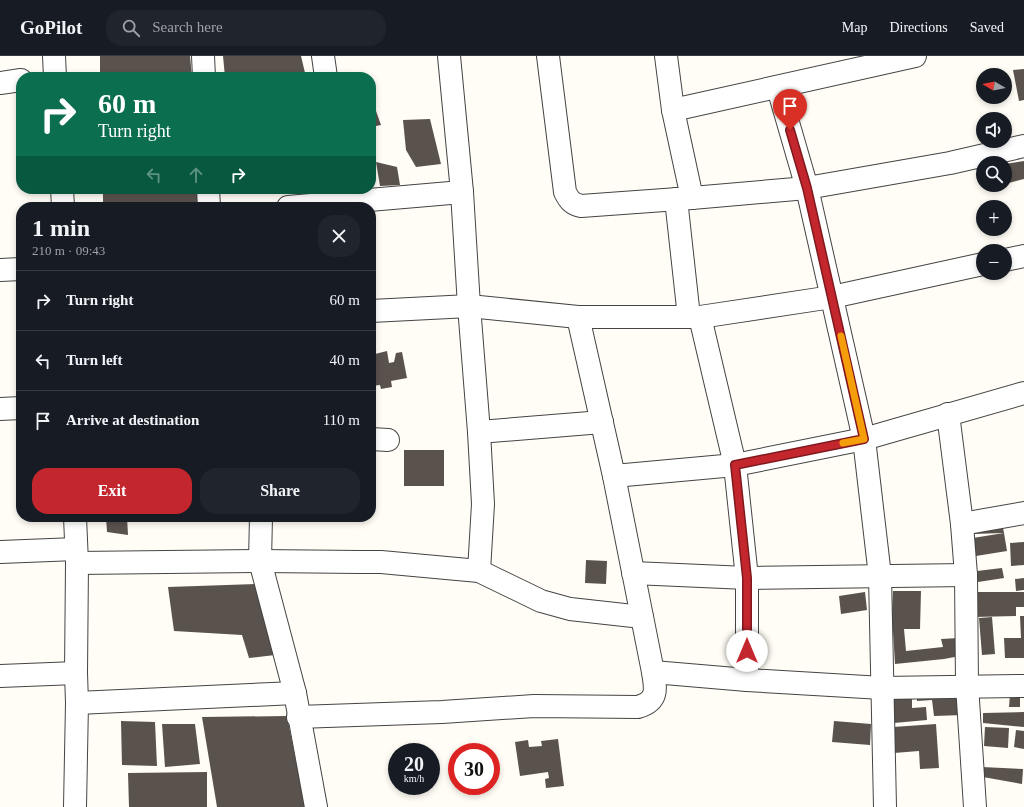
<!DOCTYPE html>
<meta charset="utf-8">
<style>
body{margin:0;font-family:Georgia,serif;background:#20242c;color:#f1f3f6;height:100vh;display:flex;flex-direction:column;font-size:15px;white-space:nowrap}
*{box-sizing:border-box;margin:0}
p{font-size:13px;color:#9ea1a6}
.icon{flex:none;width:22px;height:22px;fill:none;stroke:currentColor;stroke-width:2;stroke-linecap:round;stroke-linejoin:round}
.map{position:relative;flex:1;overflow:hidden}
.details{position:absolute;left:16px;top:146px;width:360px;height:320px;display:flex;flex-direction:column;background:#171b24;border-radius:16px;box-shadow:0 2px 6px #0003}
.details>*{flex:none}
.hud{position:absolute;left:16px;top:16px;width:360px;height:122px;border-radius:16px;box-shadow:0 2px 6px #0003;background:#0b6e4f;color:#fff;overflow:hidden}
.needle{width:26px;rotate:280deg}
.controls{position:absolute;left:976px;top:12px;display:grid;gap:8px}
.controls a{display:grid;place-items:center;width:36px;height:36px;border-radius:50%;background:#171b24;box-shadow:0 2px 6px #0003;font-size:20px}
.speed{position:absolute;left:388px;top:687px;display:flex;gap:8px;font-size:20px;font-weight:700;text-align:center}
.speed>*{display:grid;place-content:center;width:52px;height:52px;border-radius:50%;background:#171b24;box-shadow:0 2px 6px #0003;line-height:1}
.speed small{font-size:10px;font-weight:400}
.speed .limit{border:6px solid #d22;background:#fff;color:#111}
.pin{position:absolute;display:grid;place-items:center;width:34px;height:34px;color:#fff;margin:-41px -17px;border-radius:50% 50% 50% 0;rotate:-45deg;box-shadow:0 0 4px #0007}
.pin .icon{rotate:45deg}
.me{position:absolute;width:44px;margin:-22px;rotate:0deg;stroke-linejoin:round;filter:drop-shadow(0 0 3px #0008)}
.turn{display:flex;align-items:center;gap:14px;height:84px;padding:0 16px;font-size:18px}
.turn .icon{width:52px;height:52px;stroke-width:2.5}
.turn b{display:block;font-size:28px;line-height:34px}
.lanes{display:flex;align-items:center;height:38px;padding:0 16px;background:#0003;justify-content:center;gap:20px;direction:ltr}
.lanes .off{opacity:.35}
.round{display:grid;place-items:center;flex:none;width:42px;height:42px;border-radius:16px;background:#20242c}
.summary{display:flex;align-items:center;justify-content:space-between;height:68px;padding:0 16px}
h1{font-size:24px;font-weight:800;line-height:30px}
.cta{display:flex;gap:8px;margin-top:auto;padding:8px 16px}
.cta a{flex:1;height:46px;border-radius:16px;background:#c4262e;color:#fff;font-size:16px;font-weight:800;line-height:46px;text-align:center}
.cta a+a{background:#20242c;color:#f1f3f6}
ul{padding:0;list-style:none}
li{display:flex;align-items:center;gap:12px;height:60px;padding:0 16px;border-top:1px solid #363941}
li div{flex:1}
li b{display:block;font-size:15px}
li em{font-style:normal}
header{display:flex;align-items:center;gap:24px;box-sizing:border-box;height:56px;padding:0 20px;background:#171b24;border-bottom:1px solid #363941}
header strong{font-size:19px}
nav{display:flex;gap:22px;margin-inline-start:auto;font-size:14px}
.search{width:280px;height:36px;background:#20242c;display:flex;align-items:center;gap:10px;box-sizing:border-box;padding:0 14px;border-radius:16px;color:#9ea1a6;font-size:15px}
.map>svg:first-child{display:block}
.building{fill:#5a524d}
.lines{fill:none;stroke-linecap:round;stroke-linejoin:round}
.minor-casing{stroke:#444;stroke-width:24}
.tertiary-casing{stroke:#444;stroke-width:24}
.minor{stroke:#fff;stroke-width:22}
.tertiary{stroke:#fff;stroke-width:22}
.route-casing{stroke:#7f191e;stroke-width:10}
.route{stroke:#c4262e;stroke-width:7}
.slow{stroke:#f59e0b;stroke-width:7}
</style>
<header>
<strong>GoPilot</strong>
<div class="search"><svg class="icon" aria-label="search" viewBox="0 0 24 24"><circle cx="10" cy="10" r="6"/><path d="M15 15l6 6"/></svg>Search here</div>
<nav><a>Map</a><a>Directions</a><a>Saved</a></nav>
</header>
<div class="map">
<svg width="1024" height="751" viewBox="0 0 1024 751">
<rect width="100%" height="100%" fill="#fffdf5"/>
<g class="building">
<path d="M100,0H190L192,21H100Z"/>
<path d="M223,0H301L306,21H225Z"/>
<path d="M1024,13V44L1019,45L1013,14Z"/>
<path d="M376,55L381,69L371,71V57Z"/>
<path d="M430,63L441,108L416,111L406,94L403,64Z"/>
<path d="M1024,105V123L1005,128V108Z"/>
<path d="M376,106L397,111L400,129L380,130Z"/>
<path d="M103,133H200L201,148L173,151H103Z"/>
<path d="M387,295L389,307L394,306L396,297L402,296L407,322L391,325L392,331L381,333L380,329L371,330V299Z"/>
<rect x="404" y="394" width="40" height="36"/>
<path d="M106,461H127L128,479L107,476Z"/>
<path d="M1002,466L1004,477L972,478L971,469Z"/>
<path d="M1004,477L1007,495L976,500L973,482Z"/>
<path d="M1024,486V509L1011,510L1010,487Z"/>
<path d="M586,504L607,505L606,528L585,527Z"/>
<path d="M1002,512L1004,522L978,526L977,515Z"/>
<path d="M1024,522V534L1016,535L1015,523Z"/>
<path d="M256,528L275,599L249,602L242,579L174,575L168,531Z"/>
<path d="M893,535H921L920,573H904L906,595L943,591L941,583L959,582L960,600L944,603L895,608L892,559Z"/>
<path d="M865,536L867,554L841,558L839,540Z"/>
<path d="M974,536H1024V551H1016V560L974,561Z"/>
<path d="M1020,560H1024V602H1005L1004,582H1021Z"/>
<path d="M992,561L995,598L982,599L979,562Z"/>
<path d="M961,632L963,659L934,660L932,644L917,645V635Z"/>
<path d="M1010,638L1020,639V651H1009Z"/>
<path d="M912,639V652L926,651L927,664L894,667L892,640Z"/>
<path d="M1024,656V671L983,667V657Z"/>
<path d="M287,660L305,751H217L202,661Z"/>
<path d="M121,665L155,666L157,710L122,709Z"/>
<path d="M834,665L871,668L870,689L832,686Z"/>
<path d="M162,668H195L200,708L165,711Z"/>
<path d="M936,668L939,712L920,713L919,695L894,697L893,671Z"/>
<path d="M985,671L1009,672L1008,692L984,690Z"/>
<path d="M1016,674L1024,675V693L1014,691Z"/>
<path d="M558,683L564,730L546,732L545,723L549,722L548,716L520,720L515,686L528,684L529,691L542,690L541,685Z"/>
<path d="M982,711L1023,713L1022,728L983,721Z"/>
<path d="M207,716V751H129L128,717Z"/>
</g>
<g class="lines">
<g class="minor-casing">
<g id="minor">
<path d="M203,0L204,21"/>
<path d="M323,0L326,21"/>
<path d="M449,0L462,136L469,250L479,376L483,448L479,515"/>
<path d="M548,0L565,136C569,144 572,148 581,150L692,142L807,132L950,107L1024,90"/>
<path d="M666,0L673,54L692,142"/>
<path d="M0,27L21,24"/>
<path d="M778,32L807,132L864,383L880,520L885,751"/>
<path d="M673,54L915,0"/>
<path d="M208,133L209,151"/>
<path d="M676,143L689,261"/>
<path d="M288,151L462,136"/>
<path d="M1005,204L1024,200"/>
<path d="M0,214L21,213"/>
<path d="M371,255L469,250L578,261H700L832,241L983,208"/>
<path d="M700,261L735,409L747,522V624"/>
<path d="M0,353L21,352"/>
<path d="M948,358L962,468L966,519L967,629L975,751"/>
<path d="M479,376L602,366"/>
<path d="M371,383L388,384"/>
<path d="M614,420L735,409L864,383L1024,337"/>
<path d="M261,461L260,505L295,637L316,751"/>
<path d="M962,468L1024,457"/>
<path d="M0,496L76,493"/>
<path d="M77,507L260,505L360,506H381L479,515L541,545L570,553L642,561"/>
<path d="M633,517L747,522L966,519"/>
<path d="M653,616L747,624L882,632L1024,630"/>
<path d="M0,620L76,617"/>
<path d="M77,647L295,637"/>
<path d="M298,661L442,656L534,650L638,651C658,645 656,634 653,616L614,420L578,261"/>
</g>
</g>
<g class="tertiary-casing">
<g id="tertiary">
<path d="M54,0L55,21"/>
<path d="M62,133L63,151"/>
<path d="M75,461L77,507L76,617L77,647L75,751"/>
</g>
</g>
<use href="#minor" class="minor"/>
<use href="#tertiary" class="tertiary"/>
</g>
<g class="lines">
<g class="route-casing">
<path id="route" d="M747,595V522L735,409L864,383L807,132L790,74"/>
</g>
<use href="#route" class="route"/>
<path class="slow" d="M841,280L864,383L843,387"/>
</g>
</svg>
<div class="controls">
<a><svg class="needle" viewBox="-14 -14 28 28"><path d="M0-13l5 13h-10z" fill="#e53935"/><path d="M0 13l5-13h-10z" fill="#9ea1a6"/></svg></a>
<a><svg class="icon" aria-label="sound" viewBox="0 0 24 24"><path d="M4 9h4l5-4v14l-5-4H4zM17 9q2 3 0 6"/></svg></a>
<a><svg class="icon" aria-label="search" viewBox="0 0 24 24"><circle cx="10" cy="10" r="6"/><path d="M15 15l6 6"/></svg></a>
<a>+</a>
<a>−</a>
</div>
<div class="speed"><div>20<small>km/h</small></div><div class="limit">30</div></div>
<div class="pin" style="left:790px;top:74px;background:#d93025"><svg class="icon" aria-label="arrive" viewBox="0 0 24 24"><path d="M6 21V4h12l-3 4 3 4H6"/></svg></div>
<svg class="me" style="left:747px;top:595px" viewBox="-20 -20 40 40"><circle r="19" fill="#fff"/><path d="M0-13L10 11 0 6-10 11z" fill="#c4262e"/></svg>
<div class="hud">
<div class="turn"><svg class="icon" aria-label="right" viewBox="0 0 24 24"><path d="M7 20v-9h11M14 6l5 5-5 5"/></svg><div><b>60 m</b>Turn right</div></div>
<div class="lanes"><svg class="icon off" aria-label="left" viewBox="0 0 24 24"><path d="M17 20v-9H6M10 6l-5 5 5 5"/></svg><svg class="icon off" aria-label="ahead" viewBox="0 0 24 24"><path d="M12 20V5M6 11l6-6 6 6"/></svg><svg class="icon" aria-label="right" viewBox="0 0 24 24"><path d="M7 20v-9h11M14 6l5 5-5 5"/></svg></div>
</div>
<section class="details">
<div class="summary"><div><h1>1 min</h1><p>210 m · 09:43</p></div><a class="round"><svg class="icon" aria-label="close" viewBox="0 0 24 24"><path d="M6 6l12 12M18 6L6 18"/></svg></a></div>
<ul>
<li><svg class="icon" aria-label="right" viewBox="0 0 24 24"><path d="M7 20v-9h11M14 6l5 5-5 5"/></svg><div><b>Turn right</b></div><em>60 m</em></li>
<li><svg class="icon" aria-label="left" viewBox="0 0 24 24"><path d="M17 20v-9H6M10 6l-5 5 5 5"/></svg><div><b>Turn left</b></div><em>40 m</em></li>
<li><svg class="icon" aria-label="arrive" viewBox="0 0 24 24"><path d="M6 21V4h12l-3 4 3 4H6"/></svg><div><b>Arrive at destination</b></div><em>110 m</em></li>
</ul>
<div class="cta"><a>Exit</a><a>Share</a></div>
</section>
</div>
